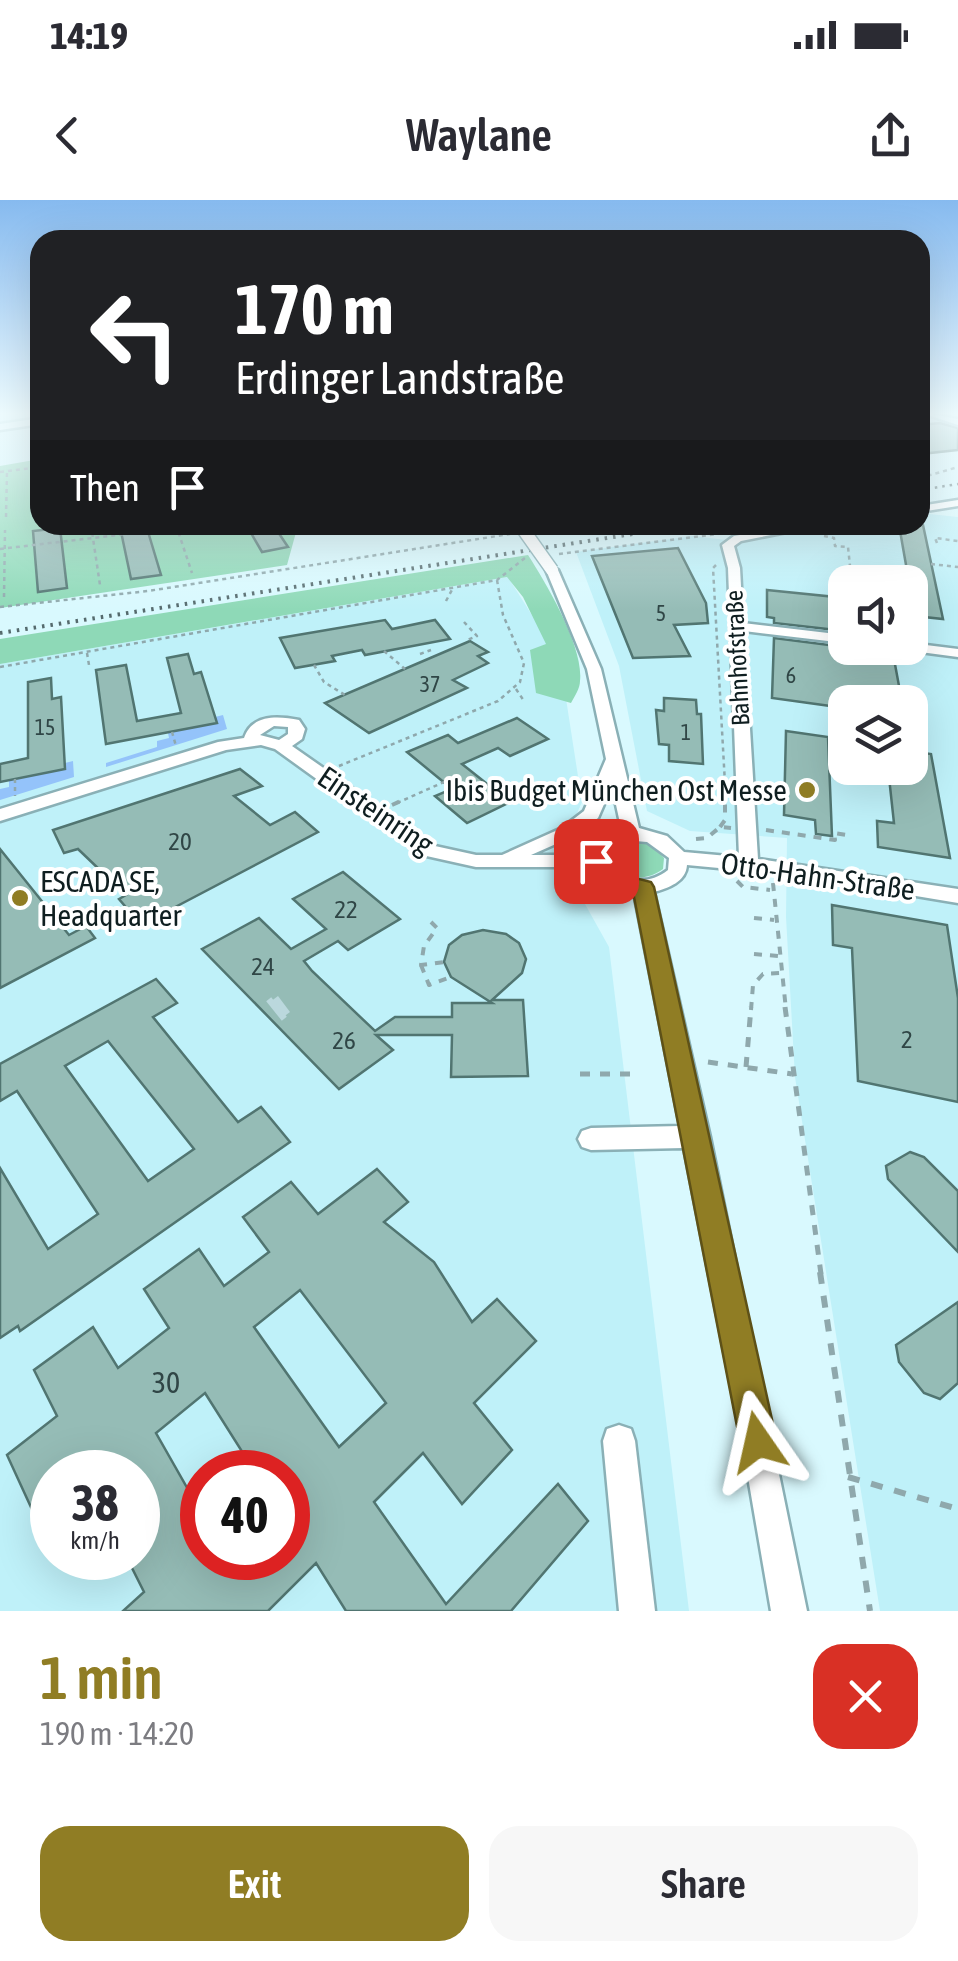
<!DOCTYPE html>
<meta charset="utf-8">
<style>
body{margin:0;font-family:"Asap Condensed",sans-serif;background:#f7f7f7;color:#2b2b33;height:100vh;display:flex;flex-direction:column;font-size:38px;white-space:nowrap}
*{box-sizing:border-box;margin:0}
p{font-size:32px;color:#7c7c81}
.icon{flex:none;width:55px;height:55px;fill:none;stroke:currentColor;stroke-width:2;stroke-linecap:round;stroke-linejoin:round}
.map{position:relative;height:1411px;overflow:hidden}
.drawer{display:flex;flex-direction:column;background:#fff;flex:1}
.drawer>*{flex:none}
.banner{position:absolute;left:30px;top:30px;width:900px;height:305px;border-radius:30px;box-shadow:0 10px 40px #0002;background:#202124;color:#fff;overflow:hidden}
.controls{position:absolute;left:828px;top:365px;display:grid;gap:20px}
.controls a{display:grid;place-items:center;width:100px;height:100px;border-radius:20px;background:#fff;box-shadow:0 10px 40px #0002;font-size:50px}
.speed{position:absolute;left:30px;top:1250px;display:flex;gap:20px;font-size:50px;font-weight:700;text-align:center}
.speed>*{display:grid;place-content:center;width:130px;height:130px;border-radius:50%;background:#fff;box-shadow:0 10px 40px #0002;line-height:1}
.speed small{font-size:25px;font-weight:400}
.speed .limit{border:15px solid #d22;background:#fff;color:#111}
.pin{position:absolute;display:grid;place-items:center;width:85px;height:85px;color:#fff;margin:-42px;border-radius:20px;box-shadow:0 5px 15px #0006}
.me{position:absolute;width:110px;margin:-55px;rotate:349deg;stroke-linejoin:round;filter:drop-shadow(0 0 8px #0008)}
.turn{display:flex;align-items:center;gap:35px;height:210px;padding:0 40px;font-size:45px}
.turn .icon{width:130px;height:130px;stroke-width:2.5}
.turn b{display:block;font-size:70px;line-height:85px}
.then{display:flex;align-items:center;height:95px;padding:0 40px;background:#0003;gap:20px;font-size:38px}
.round{display:grid;place-items:center;flex:none;width:105px;height:105px;border-radius:30px;background:#f7f7f7}
.overview{display:flex;align-items:center;justify-content:space-between;height:170px;padding:0 40px}
h1{font-size:60px;font-weight:600;line-height:75px;color:#907d24}
.cta{display:flex;gap:20px;margin-top:auto;padding:20px 40px}
.cta a{flex:1;height:115px;border-radius:30px;background:#907d24;color:#fff;font-size:40px;font-weight:600;line-height:115px;text-align:center}
.cta a+a{background:#f7f7f7;color:#2b2b33}
.status{display:flex;justify-content:space-between;align-items:center;height:70px;padding:0 50px;background:#fff;direction:ltr}
.status svg{height:28px;fill:currentColor}
header{display:flex;justify-content:space-between;align-items:center;height:130px;padding:0 40px;background:#fff;font-size:45px;font-weight:600}
.map>svg:first-child{display:block}
.built{fill:#bff1f9;fill-rule:evenodd}
.green{fill:#8ed9b7}
.water{fill:#94c3fa}
.building{fill:#95bcb6;stroke:#517571;stroke-width:2.5;fill-rule:evenodd}
.lines{fill:none;stroke-linecap:round;stroke-linejoin:round}
.minor-tunnel-far1{stroke:#bbd8dd;stroke-width:20;stroke-dasharray:20 10;stroke-linecap:butt}
.minor-tunnel{stroke:#bbd8dd;stroke-width:25;stroke-dasharray:25 12;stroke-linecap:butt}
.minor-casing{stroke:#8ab0b6;stroke-width:5}
.path-far3{stroke:#8fa8ac;stroke-width:2.5;stroke-dasharray:4 4;stroke-linecap:butt}
.path-far2{stroke:#8fa8ac;stroke-width:4;stroke-dasharray:8 8;stroke-linecap:butt}
.path-far1{stroke:#8fa8ac;stroke-width:5;stroke-dasharray:10 10;stroke-linecap:butt}
.path{stroke:#8fa8ac;stroke-width:6;stroke-dasharray:12 12;stroke-linecap:butt}
.minor{fill:#fff;fill-rule:evenodd}
.rail-far1{stroke:#556a6d;stroke-width:2.5;stroke-dasharray:2.5 5;stroke-linecap:butt}
.rail{stroke:#556a6d;stroke-width:4;stroke-dasharray:2.5 6;stroke-linecap:butt}
.minor-bridge-casing{stroke:#8ab0b6;stroke-width:15;stroke-linecap:butt}
.minor-bridge{stroke:#fff;stroke-width:12}
.route{fill:#907d24;stroke:#5e5117;stroke-width:2.5}
.poi-dot{fill:#907d24;stroke:#fff;stroke-width:4}
.labels{text-anchor:middle;dominant-baseline:central;stroke-width:8;stroke-linejoin:round;paint-order:stroke}
.far-number-label{font-size:22px;fill:#304646}
.far-street-label{font-size:25px;fill:#0f1e20;stroke:#fff}
.number-label{font-size:25px;fill:#304646}
.poi-label{font-size:30px;fill:#0f1e20;stroke:#fff;text-anchor:end}
.street-label{font-size:30px;fill:#0f1e20;stroke:#fff}
.near-number-label{font-size:30px;fill:#304646}
</style>
<div class="status"><b>14:19</b><svg viewBox="0 0 49 12"><path d="M0 12V9h3v3zM5 12V6h3v6zM10 12V3h3v9zM15 12V0h3v12zM26 1h20v11H26zM47 4h2v5h-2z"/></svg></div>
<header><svg class="icon" aria-label="back" viewBox="0 0 24 24"><path d="M15 5l-7 7 7 7"/></svg>Waylane<svg class="icon" aria-label="share" viewBox="0 0 24 24"><path d="M12 15V3M7 8l5-5 5 5M5 13v7h14v-7"/></svg></header>
<div class="map">
<svg width="958" height="1411" viewBox="0 0 958 1411">
<rect width="100%" height="100%" fill="#d9f9fe"/>
<g class="built">
<path d="M920,313L958,317V1411H880L795,877L786,717L787,638L690,631L647,611L619,466L576,352L693,336L743,342L845,325H920ZM845,382H910V448H845ZM845,502H910V568H845Z"/>
<path d="M508,377L560,460L582,602L566,638L571,679L609,747L689,1411H0V464ZM52,1272H138V1358H52ZM202,1272H288V1358H202Z"/>
</g>
<g class="green">
<path d="M40,259V325H298L287,365L0,408V266Z"/>
<path d="M528,355C546,383 584,447 580,481C580,488 575,496 571,503L536,493L530,450L546,444L523,397L507,377L0,464V439Z"/>
<path d="M637,641L654,646L664,658L663,669C644,683 619,680 608,659L613,648Z"/>
</g>
<g class="water">
<path d="M223,515L227,529L106,567V563L157,547V541L169,538L168,533L216,523L215,517Z"/>
<path d="M73,561L74,577L0,600V589L9,587V580L65,569V563Z"/>
</g>
<g class="building">
<path d="M940,223L958,228V250L920,254V225Z"/>
<path d="M146,325L161,375L131,379L120,327Z"/>
<path d="M899,325H923L943,419L915,416Z"/>
<path d="M60,328L67,388L38,392L33,331Z"/>
<path d="M276,329L288,347L262,352L251,333Z"/>
<path d="M678,348L706,403L708,423L674,425L690,456L633,458L592,356Z"/>
<path d="M767,390L845,398V431L774,423V418L767,417Z"/>
<path d="M385,420L392,429L435,420L450,439L365,455L362,450L332,456L335,461L295,468L280,438Z"/>
<path d="M774,438L845,447V453L894,459L902,502H845V508L772,498Z"/>
<path d="M470,441L488,452L478,456L488,463L453,480L467,488L369,533L325,503Z"/>
<path d="M188,454L194,474L201,472L217,523L106,544L96,470L126,465L137,521L181,513L167,458Z"/>
<path d="M51,478L52,499L61,497L65,569L0,582V564L28,558V482Z"/>
<path d="M664,498L696,500L697,514H701L703,564L669,561V545L659,544L656,510L664,511Z"/>
<path d="M517,518L548,539L510,556L498,548L462,564L510,602L467,623L435,596L452,589L407,552L448,535L458,543Z"/>
<path d="M786,531L828,537L832,636L816,634L815,620L784,615Z"/>
<path d="M910,551L931,554L950,658L878,647L877,621L894,623L888,568H910Z"/>
<path d="M240,569L262,586L234,596L270,625L295,612L318,632L141,725L119,699L126,695L78,649L64,653L53,630Z"/>
<path d="M0,649L69,735L86,726L95,738L0,788Z"/>
<path d="M343,672L400,719L348,750L338,741L304,761L312,771L375,831L395,817H452V803H492L451,777L444,762L449,745L462,735L483,730L506,734L519,743L526,759L522,773L492,800H523L528,876L451,877L452,835H376L393,850L339,889L202,749L259,718L291,749L326,729L293,699Z"/>
<path d="M832,705L947,725L958,798V902L858,881L852,748L833,745Z"/>
<path d="M156,779L177,803L153,817L238,922L261,907L290,942L20,1131L18,1126L0,1138V968L48,1049L98,1014L17,891L0,901V864ZM108,841L194,949L148,981L65,866Z"/>
<path d="M910,952L924,957L958,991V1052L888,979L886,966Z"/>
<path d="M377,969L408,1002L384,1022L434,1062L472,1122L497,1099L536,1141L474,1203L512,1250L462,1304L423,1253L374,1302L446,1404L558,1284L588,1321L511,1411H346L316,1363L268,1411H123L144,1392L127,1358H138V1272H52V1353L7,1255L57,1216L34,1170L93,1127L118,1168L169,1128L144,1089L199,1049L224,1086L269,1052L243,1017L291,982L318,1014ZM300,1090L386,1203L339,1247L254,1127ZM205,1193L255,1272H288V1358H202V1314L156,1233Z"/>
<path d="M958,1102V1183L940,1199L924,1193L899,1162L896,1145Z"/>
</g>
<g class="lines">
<path class="minor-tunnel-far1" d="M276,810L284,804"/>
<path class="minor-tunnel" d="M274,811L279,807"/>
<g class="minor-casing">
<g id="minor">
<path d="M927,213L958,219V225L928,215Z"/>
<path d="M40,218V224L0,230V224Z"/>
<path d="M958,300V306L920,312V306Z"/>
<path d="M796,325H822L741,341L734,346L740,368L743,423L845,435V443L744,431L758,659L958,689V703L784,674L687,665C686,682 668,688 654,692L710,937L807,1411H771L742,1242L684,948L591,950L582,947L578,939L582,931L591,928L680,926L634,693L610,687L591,667H476L422,655L275,549L261,545L226,550L0,621V609L218,542L244,538C252,514 278,516 299,520L305,529L302,539L292,546L435,646L476,655H502L562,628L584,611L606,559L587,469L546,370L552,366L558,370L601,469L639,628L667,636L684,652L739,657L728,368L722,345L734,336ZM274,526L288,527V534L279,540L260,535ZM612,586L621,628L597,637L587,655H531L574,636L598,618ZM624,640L647,642L669,658L668,670C645,688 614,682 605,653L611,645Z"/>
<path d="M910,443L958,449V457L905,450L903,448H910Z"/>
<path d="M619,1225L631,1229L635,1241L655,1411H619L603,1241L607,1229Z"/>
</g>
</g>
<g class="path-far3">
<path d="M0,272L40,267"/>
<path d="M920,278L958,267"/>
<path d="M6,317L7,271"/>
<path d="M91,325L100,385"/>
<path d="M176,325L192,373"/>
<path d="M545,330L579,325"/>
<path d="M824,336L834,338L835,346L848,347L850,366"/>
<path d="M937,343L935,338L958,341"/>
<path d="M0,349L202,325"/>
<path d="M559,354L718,334"/>
<path d="M931,364L958,367"/>
<path d="M716,365L713,368L725,584"/>
<path d="M4,397L5,330"/>
<path d="M446,401L453,388"/>
<path d="M0,407L148,391L510,334"/>
<path d="M464,422L477,436L467,440"/>
<path d="M384,451L405,469"/>
<path d="M87,453L89,465"/>
<path d="M420,454L431,450"/>
<path d="M314,465L324,482L345,495"/>
<path d="M0,467L497,380L525,358"/>
<path d="M516,489L524,501"/>
<path d="M172,532L176,546"/>
<path d="M339,566L498,501L520,482L524,463L503,415L497,380"/>
<path d="M15,579V596"/>
<path d="M725,593V603"/>
<path d="M397,603L453,578"/>
</g>
<g class="path-far2">
<path d="M392,605L403,600"/>
<path d="M720,627L725,620V600"/>
<path d="M766,630L835,640L834,633L853,636"/>
<path d="M696,639L707,638L720,627L731,628"/>
<path d="M737,681L743,687L770,690"/>
<path d="M773,683L786,810"/>
<path d="M754,718L774,720"/>
<path d="M431,722L437,728L424,746L421,765L444,762"/>
<path d="M754,754L779,756"/>
<path d="M421,765L429,785L451,777"/>
<path d="M751,810L753,785L763,774L781,773"/>
</g>
<g class="path-far1">
<path d="M785,807L821,1074"/>
<path d="M708,862L792,874"/>
<path d="M746,867L751,807"/>
<path d="M580,874H631"/>
</g>
<g class="path">
<path d="M820,1072L870,1411"/>
<path d="M848,1277L958,1309"/>
</g>
<use href="#minor" class="minor"/>
<path class="rail-far1" d="M920,290L958,284"/>
<path class="rail" d="M0,433L690,325"/>
<g class="minor-bridge-casing">
<path id="minor-bridge" d="M520,325L552,370"/>
</g>
<use href="#minor-bridge" class="minor-bridge"/>
</g>
<linearGradient id="sky" x2="0" y2="1"><stop stop-color="#86baef"/><stop offset="0.52" stop-color="#eefcff"/><stop offset="1" stop-color="#eefcff" stop-opacity="0"/></linearGradient>
<rect width="958" height="411" fill="url(#sky)"/>
<path class="route" d="M596,654L604,656L619,674L651,682L654,687L777,1242L771,1255L758,1261L745,1255L740,1242L633,692L604,685L585,661Z"/>
<g class="poi-dot">
<circle cx="807" cy="590" r="10"/>
<circle cx="20" cy="698" r="10"/>
</g>
<g class="labels">
<g class="far-number-label">
<text x="661" y="413">5</text>
<text x="791" y="475">6</text>
<text x="430" y="484">37</text>
<text x="45" y="527">15</text>
<text x="686" y="532">1</text>
</g>
<g class="far-street-label">
<text transform="translate(737 458) rotate(-93)">Bahnhofstraße</text>
</g>
<g class="number-label">
<text x="180" y="641">20</text>
<text x="346" y="709">22</text>
<text x="263" y="766">24</text>
<text x="907" y="839">2</text>
<text x="344" y="840">26</text>
</g>
<g class="poi-label">
<text x="787" y="590">Ibis Budget München Ost Messe</text>
<text x="40" y="681" text-anchor="start">ESCADA SE,<tspan x="40" dy="34">Headquarter</tspan></text>
</g>
<g class="street-label">
<text transform="translate(376 610) rotate(34)">Einsteinring</text>
<text transform="translate(818 676) rotate(8)">Otto-Hahn-Straße</text>
</g>
<g class="near-number-label">
<text x="166" y="1182">30</text>
</g>
</g>
</svg>
<div class="controls">
<a><svg class="icon" aria-label="sound" viewBox="0 0 24 24"><path d="M4 9h4l5-4v14l-5-4H4zM17 9q2 3 0 6"/></svg></a>
<a><svg class="icon" aria-label="layers" viewBox="0 0 24 24"><path d="M12 4l9 5-9 5-9-5zM3 14l9 5 9-5"/></svg></a>
</div>
<div class="speed"><div>38<small>km/h</small></div><div class="limit">40</div></div>
<div class="pin" style="left:596px;top:661px;background:#d93025"><svg class="icon" aria-label="arrive" viewBox="0 0 24 24"><path d="M6 21V4h12l-3 4 3 4H6"/></svg></div>
<svg class="me" style="left:758px;top:1242px" viewBox="-20 -20 40 40"><path d="M0-17L14 15 0 8-14 15z" fill="#907d24" stroke="#fff" stroke-width="4"/></svg>
<div class="banner">
<div class="turn"><svg class="icon" aria-label="left" viewBox="0 0 24 24"><path d="M17 20v-9H6M10 6l-5 5 5 5"/></svg><div><b>170 m</b>Erdinger Landstraße</div></div>
<div class="then">Then<svg class="icon" aria-label="arrive" viewBox="0 0 24 24"><path d="M6 21V4h12l-3 4 3 4H6"/></svg></div>
</div>
</div>
<section class="drawer">
<div class="overview"><div><h1>1 min</h1><p>190 m · 14:20</p></div><a class="round" style="background:#d93025;color:#fff"><svg class="icon" aria-label="close" viewBox="0 0 24 24"><path d="M6 6l12 12M18 6L6 18"/></svg></a></div>
<div class="cta"><a>Exit</a><a>Share</a></div>
</section>
